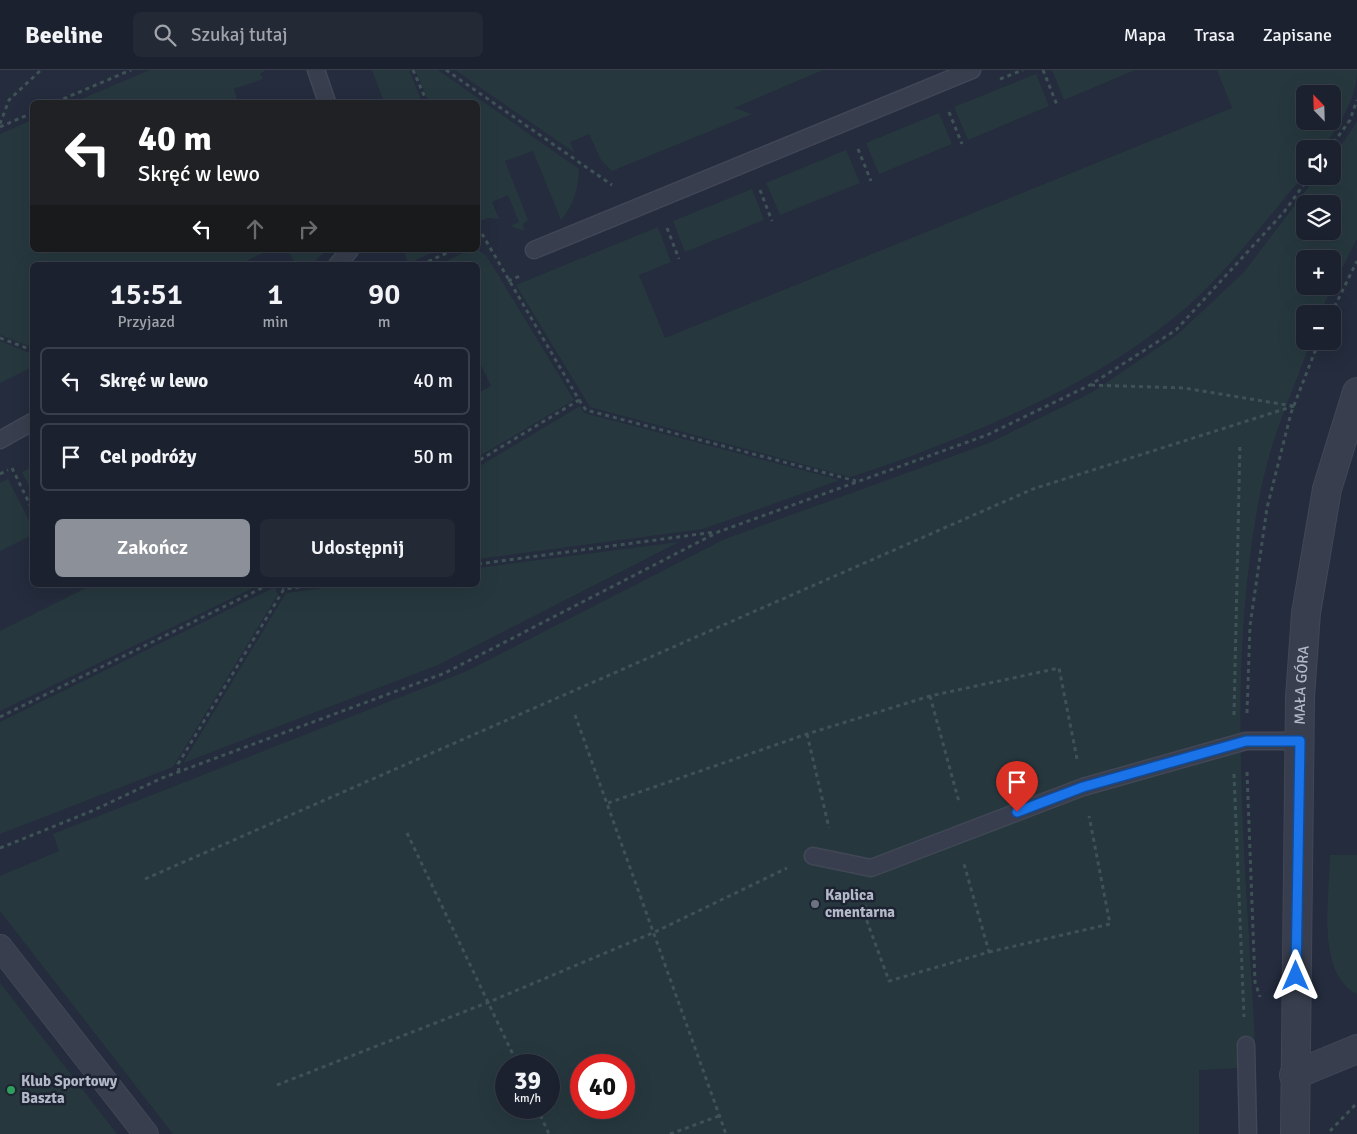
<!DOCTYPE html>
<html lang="pl">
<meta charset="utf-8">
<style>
body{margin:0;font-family:Signika,sans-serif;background:#242936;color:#f1f3f6;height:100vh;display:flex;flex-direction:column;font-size:19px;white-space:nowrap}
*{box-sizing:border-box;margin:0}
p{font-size:16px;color:#a0a3aa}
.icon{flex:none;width:28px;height:28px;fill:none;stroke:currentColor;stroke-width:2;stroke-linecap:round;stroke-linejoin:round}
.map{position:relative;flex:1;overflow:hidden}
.details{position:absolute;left:30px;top:192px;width:450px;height:325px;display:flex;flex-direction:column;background:#1b212e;border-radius:8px;box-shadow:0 5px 20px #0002,0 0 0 1px #393e4a}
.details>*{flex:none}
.banner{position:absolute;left:30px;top:30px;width:450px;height:152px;border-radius:8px;box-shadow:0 5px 20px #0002,0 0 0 1px #393e4a;background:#202124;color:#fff;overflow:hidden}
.needle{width:32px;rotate:337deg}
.tools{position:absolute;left:1296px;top:15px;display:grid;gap:10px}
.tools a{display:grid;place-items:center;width:45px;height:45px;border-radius:8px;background:#1b212e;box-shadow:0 5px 20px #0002,0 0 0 1px #393e4a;font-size:25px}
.speed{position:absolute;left:495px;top:984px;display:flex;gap:10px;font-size:25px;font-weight:700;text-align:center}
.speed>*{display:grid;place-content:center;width:65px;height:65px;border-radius:50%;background:#1b212e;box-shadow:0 5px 20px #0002,0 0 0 1px #393e4a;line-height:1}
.speed small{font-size:12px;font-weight:400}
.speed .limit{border:8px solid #d22;background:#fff;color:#111}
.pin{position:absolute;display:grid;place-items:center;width:42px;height:42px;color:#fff;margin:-51px -21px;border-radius:50% 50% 50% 0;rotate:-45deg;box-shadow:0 0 5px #0007}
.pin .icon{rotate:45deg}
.me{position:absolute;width:55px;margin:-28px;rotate:0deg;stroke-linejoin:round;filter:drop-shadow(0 0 4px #0008)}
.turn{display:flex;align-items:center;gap:18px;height:105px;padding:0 25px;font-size:22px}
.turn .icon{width:65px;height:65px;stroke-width:2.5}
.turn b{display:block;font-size:35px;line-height:42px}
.lanes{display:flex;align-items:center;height:48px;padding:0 25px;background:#0003;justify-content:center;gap:25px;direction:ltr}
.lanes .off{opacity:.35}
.eta{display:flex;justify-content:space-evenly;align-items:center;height:85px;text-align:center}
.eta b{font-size:30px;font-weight:600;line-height:35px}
.cta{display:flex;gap:10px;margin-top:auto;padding:10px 25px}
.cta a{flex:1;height:58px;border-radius:8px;background:#8c9099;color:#fff;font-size:20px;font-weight:600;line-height:58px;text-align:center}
.cta a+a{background:#242936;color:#f1f3f6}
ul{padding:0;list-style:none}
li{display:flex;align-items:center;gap:15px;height:68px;margin:0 10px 8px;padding:0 15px;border:2px solid #393e4a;border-radius:8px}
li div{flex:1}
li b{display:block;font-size:19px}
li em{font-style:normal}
header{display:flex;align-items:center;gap:30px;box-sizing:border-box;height:70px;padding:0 25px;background:#1b212e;border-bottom:1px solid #393e4a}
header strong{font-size:24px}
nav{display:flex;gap:28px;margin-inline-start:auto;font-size:18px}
.search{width:350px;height:45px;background:#242936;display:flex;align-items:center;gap:12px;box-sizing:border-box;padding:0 18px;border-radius:8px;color:#a0a3aa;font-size:19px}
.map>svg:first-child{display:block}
.green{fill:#26383e;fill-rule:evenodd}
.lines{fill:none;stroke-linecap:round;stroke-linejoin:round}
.service-casing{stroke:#414756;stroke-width:19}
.pedestrian-casing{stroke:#414756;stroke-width:26}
.minor-casing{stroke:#414756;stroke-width:30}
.tertiary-casing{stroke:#414756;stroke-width:30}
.path{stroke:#3f5256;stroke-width:3;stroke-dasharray:4 4;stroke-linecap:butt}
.service{stroke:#383e4d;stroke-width:16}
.pedestrian{stroke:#383e4d;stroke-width:24}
.minor{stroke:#383e4d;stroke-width:28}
.tertiary{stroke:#383e4d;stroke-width:28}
.route-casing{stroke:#114b97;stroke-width:12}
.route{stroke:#1a73e8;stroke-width:9}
.worship-dot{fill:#6b7280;stroke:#1d2332;stroke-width:2}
.leisure-dot{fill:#2e9e5b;stroke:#1d2332;stroke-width:2}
.labels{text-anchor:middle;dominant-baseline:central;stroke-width:5;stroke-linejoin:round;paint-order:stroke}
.street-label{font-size:15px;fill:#b4b9c8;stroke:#1d2332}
.poi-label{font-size:15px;font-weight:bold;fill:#b4b9c8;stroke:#1d2332;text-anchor:start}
</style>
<header>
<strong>Beeline</strong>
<div class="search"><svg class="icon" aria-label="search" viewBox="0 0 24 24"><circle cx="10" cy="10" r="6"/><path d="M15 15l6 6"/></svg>Szukaj tutaj</div>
<nav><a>Mapa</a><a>Trasa</a><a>Zapisane</a></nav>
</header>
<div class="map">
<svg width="1357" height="1064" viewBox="0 0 1357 1064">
<rect width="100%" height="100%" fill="#242c3d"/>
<g class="green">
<path d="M150,0H266L260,4L263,9L234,19L238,32H74Z"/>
<path d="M372,0H409L422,32H384Z"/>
<path d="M415,0H438L579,99C578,119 574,135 561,150L533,81L505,91L528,150L523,154L524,161L510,156L519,152L508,125L492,132L499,149L488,148L478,152V32H429Z"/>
<path d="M455,0H823L734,38L752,44L612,101L601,90L589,64L570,72L575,83Z"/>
<path d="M1052,0H1135L1064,30Z"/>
<path d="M1217,0H1357C1357,30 1339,55 1322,79H1305V103L1300,110C1264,152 1230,198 1189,235C1122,294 1042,333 960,367C924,381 887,396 850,407L590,337L516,215L658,157L671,192L639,205L665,268L1232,38ZM1305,24H1332V51H1305Z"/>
<path d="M1036,4L1049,36L968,70L954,37Z"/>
<path d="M939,43L952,74L879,104L866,73Z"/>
<path d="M32,50V180H269L238,195H32V277L0,265V64Z"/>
<path d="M1357,52V169L1333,216L1332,189H1305V216H1332L1320,244H1305V271H1311C1294,318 1272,366 1262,415C1224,594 1246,791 1255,973L1238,978L1239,998L1199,1000V1064H173L0,841V806L59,781L53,764L467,601L725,469L989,373L1091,323L1178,264L1244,202L1317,106H1332L1333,87ZM1305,134H1332V161H1305ZM506,995H549V1038H506ZM581,995H624V1038H581Z"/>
<path d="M846,80L860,113L780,145L766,113Z"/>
<path d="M752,119L764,150L685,182L673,151Z"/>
<path d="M287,180H326L311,195H297Z"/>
<path d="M404,180H437L408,194Z"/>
<path d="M469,180H478L486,185L574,330L478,387V323L491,316L478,289V195H439Z"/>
<path d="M0,271L32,284V297L0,313Z"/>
<path d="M580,336L584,343L840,410L703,459L478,489V397Z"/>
<path d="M32,397V423L22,402Z"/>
<path d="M8,409L32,457V465L0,481V413Z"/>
<path d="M679,472L438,595L183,693L286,523L345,515H478V498Z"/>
<path d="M92,515H259L0,641V561Z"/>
<path d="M275,517L278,524L173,697L0,764V652Z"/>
<path d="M1330,785H1357V924C1315,903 1330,824 1330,785Z"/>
<path d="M0,913L117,1064H0Z"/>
</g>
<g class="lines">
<g class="service-casing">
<g id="service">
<path d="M316,0L327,32"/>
<path d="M534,180L972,0"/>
<path d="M337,195L350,180"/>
<path d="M0,370L32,352"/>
<path d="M813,786L871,798L1083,717L1246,671H1300"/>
<path d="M1246,975L1248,1064"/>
</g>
</g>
<g class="pedestrian-casing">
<path id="pedestrian" d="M0,877L146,1064"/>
</g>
<g class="minor-casing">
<path id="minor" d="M1294,1005L1357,979"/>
</g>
<g class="tertiary-casing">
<g id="tertiary">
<path id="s1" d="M1295,1064L1300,627L1306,543L1327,419L1357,322"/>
</g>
</g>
<g class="path">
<path d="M413,0L427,32"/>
<path d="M446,0L612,115"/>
<path d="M1043,0L1057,35"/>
<path d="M1000,9L1023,0"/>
<path d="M56,32L131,0"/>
<path d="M949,42L962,74"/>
<path d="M0,54L9,30L41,0"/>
<path d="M0,57L32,43"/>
<path d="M858,79L871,111"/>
<path d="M1329,79L1350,50L1357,30"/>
<path d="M760,120L772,151"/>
<path d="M478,157L579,330L478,391"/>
<path d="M667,158L679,189"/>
<path d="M421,195L453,180"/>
<path d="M508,211L520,206"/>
<path d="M1331,244L1357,191"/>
<path d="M0,268L32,280"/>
<path d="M1091,315L1184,318L1293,336"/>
<path d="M579,330L586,340L856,411"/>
<path d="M12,398L32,439"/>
<path d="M0,404L8,400"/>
<path d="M478,494L715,462"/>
<path d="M282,515L284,519L316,515"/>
<path d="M930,626L959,732"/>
<path d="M1247,643L1250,556L1267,438L1291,343L1319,271"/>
<path d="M575,645L726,1064"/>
<path d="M1234,645L1240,373"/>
<path d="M0,647L268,515"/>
<path d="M807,664L829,758"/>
<path d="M179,702L178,694L284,519"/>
<path d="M1247,702L1255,912L1260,927"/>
<path d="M1234,704L1244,947"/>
<path d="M608,733L807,664L930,626L1059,598L1077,689"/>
<path d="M407,763L518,995"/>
<path d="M0,778L92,741L162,708L445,603L718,462L987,365L1090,315L1176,260L1284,142L1310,106"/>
<path d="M145,809L1033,419L1294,336"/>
<path d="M867,827L864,843L889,911L989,882L964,794"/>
<path d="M989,882L1110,854L1089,746"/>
<path d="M277,1015L489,932L655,862L787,798"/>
<path d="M537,1038L549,1064"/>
<path d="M1330,1061L1357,1033"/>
<path d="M670,1064L719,1046"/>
</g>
<use href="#service" class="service"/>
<use href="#pedestrian" class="pedestrian"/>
<use href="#minor" class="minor"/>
<use href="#tertiary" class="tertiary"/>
</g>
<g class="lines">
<g class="route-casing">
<path id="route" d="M1017,742L1083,717L1246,671H1300L1296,906"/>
</g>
<use href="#route" class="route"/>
</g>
<circle class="worship-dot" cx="815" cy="834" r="5"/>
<circle class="leisure-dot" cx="11" cy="1020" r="5"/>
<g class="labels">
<g class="street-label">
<text stroke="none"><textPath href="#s1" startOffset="449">MAŁA GÓRA</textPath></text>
</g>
<g class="poi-label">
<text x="825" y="825">Kaplica<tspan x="825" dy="17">cmentarna</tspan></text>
<text x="21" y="1011">Klub Sportowy<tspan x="21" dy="17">Baszta</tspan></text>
</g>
</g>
</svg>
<div class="tools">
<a><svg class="needle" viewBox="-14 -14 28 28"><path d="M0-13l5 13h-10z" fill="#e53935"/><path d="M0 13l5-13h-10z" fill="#a0a3aa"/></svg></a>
<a><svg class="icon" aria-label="sound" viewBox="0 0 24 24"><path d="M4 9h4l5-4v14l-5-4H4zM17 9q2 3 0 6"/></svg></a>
<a><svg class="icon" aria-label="layers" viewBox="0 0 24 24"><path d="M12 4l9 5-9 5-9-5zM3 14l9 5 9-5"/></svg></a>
<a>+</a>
<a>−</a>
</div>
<div class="speed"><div>39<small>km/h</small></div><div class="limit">40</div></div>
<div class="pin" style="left:1017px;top:742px;background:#d93025"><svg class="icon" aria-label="arrive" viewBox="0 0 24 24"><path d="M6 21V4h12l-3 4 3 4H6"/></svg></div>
<svg class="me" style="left:1296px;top:906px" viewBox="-20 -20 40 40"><path d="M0-17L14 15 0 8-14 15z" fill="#1a73e8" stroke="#fff" stroke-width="4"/></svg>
<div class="banner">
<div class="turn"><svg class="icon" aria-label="left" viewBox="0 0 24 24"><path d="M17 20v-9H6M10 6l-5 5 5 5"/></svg><div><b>40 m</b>Skręć w lewo</div></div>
<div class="lanes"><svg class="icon" aria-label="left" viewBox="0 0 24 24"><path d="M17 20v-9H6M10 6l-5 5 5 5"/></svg><svg class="icon off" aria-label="ahead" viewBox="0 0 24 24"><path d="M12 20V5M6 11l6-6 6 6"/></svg><svg class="icon off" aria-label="right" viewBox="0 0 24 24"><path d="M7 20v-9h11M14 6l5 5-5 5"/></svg></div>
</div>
<section class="details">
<div class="eta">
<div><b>15:51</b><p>Przyjazd</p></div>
<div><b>1</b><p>min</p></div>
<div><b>90</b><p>m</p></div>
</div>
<ul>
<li><svg class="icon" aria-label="left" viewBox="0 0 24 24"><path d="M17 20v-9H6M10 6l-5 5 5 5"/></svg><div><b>Skręć w lewo</b></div><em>40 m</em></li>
<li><svg class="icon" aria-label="arrive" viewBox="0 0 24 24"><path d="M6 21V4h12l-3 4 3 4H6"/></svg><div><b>Cel podróży</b></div><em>50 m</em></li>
</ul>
<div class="cta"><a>Zakończ</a><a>Udostępnij</a></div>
</section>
</div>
